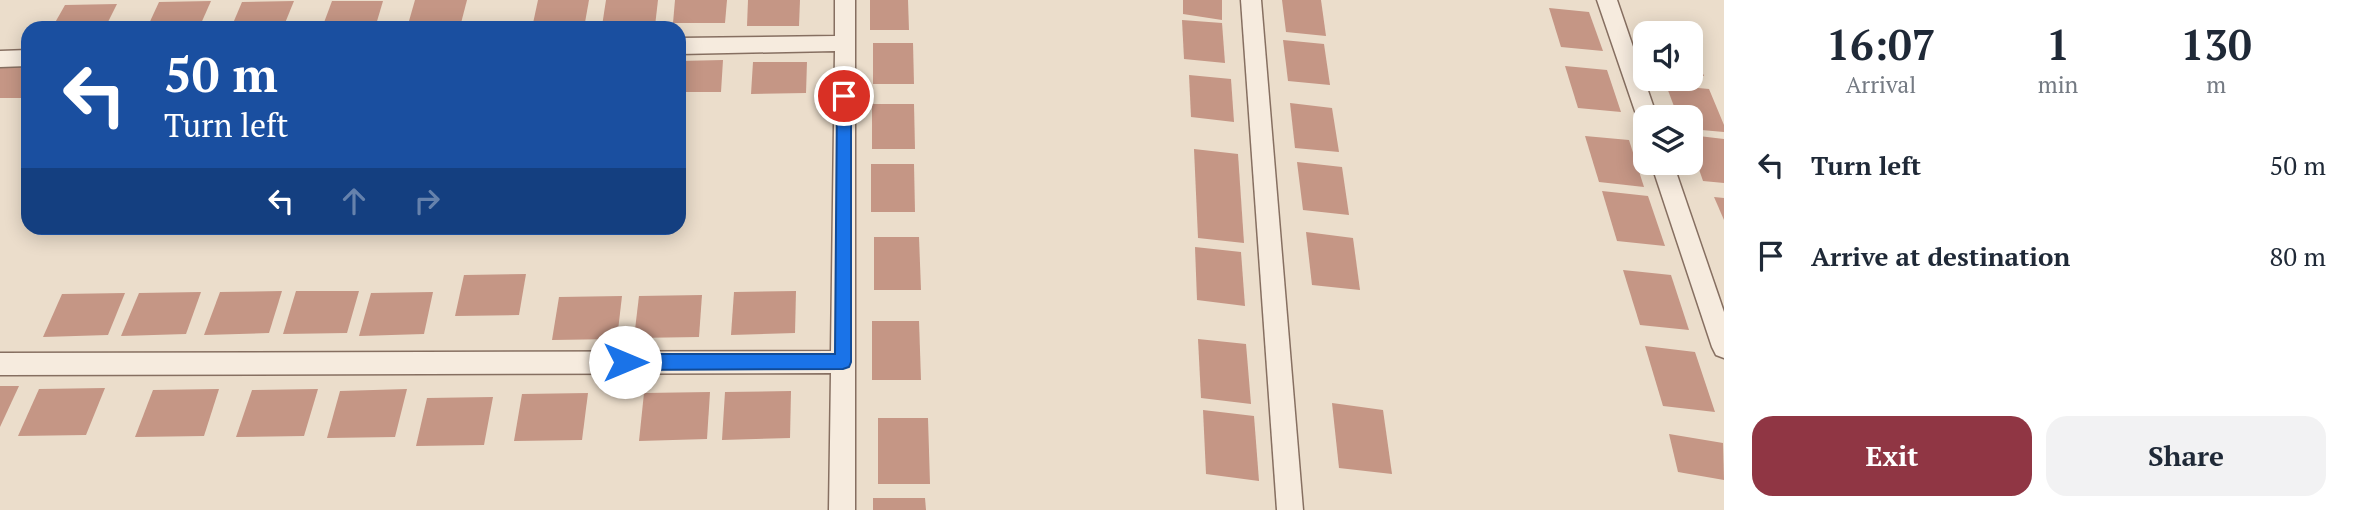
<!DOCTYPE html>
<style>
body{margin:0;font-family:"PT Serif",serif;background:#f2f2f3;color:#1f2937;height:100vh;display:flex;flex-direction:column;font-size:26px;white-space:nowrap}
*{box-sizing:border-box;margin:0}
p{font-size:23px;color:#747a83}
.icon{flex:none;width:38px;height:38px;fill:none;stroke:currentColor;stroke-width:2;stroke-linecap:round;stroke-linejoin:round}
.map{position:relative;flex:1;overflow:hidden}
.drawer{display:flex;flex-direction:column;background:#fff;width:630px}
.drawer>*{flex:none}
.banner{position:absolute;left:21px;top:21px;width:665px;height:214px;border-radius:21px;box-shadow:0 4px 18px #0003;background:#1a4fa0;color:#fff;overflow:hidden}
.buttons{position:absolute;left:1633px;top:21px;display:grid;gap:14px}
.buttons a{display:grid;place-items:center;width:70px;height:70px;border-radius:14px;background:#fff;box-shadow:0 4px 18px #0003;font-size:35px}
.pin{position:absolute;display:grid;place-items:center;width:60px;height:60px;color:#fff;margin:-30px;border:4px solid #fff;border-radius:50%;box-shadow:0 2px 7px #0007}
.me{position:absolute;width:77px;margin:-38px;rotate:90deg;stroke-linejoin:round;filter:drop-shadow(0 0 5px #0008)}
.turn{display:flex;align-items:center;gap:24px;height:147px;padding:0 28px;font-size:32px}
.turn .icon{width:91px;height:91px;stroke-width:2.5}
.turn b{display:block;font-size:49px;line-height:60px}
.lanes{display:flex;align-items:center;height:66px;padding:0 28px;background:#0003;justify-content:center;gap:35px;direction:ltr}
.lanes .off{opacity:.35}
.eta{display:flex;justify-content:space-evenly;align-items:center;height:119px;text-align:center}
.eta b{font-size:42px;font-weight:700;line-height:49px}
.primary-button{display:flex;gap:14px;margin-top:auto;padding:14px 28px}
.primary-button a{flex:1;height:80px;border-radius:21px;background:#903644;color:#fff;font-size:28px;font-weight:700;line-height:80px;text-align:center}
.primary-button a+a{background:#f2f2f3;color:#1f2937}
ul{padding:0;list-style:none}
li{display:flex;align-items:center;gap:21px;height:91px;padding:0 28px}
li div{flex:1}
li b{display:block;font-size:26px}
li em{font-style:normal}
main{display:flex;flex:1;min-height:0}
.map>svg:first-child{display:block}
.building{fill:#c59685}
.lines{fill:none;stroke-linecap:round;stroke-linejoin:round}
.street-casing{stroke:#866f61;stroke-width:3}
.street{fill:#f6ebde;fill-rule:evenodd}
.route{fill:#1a73e8;stroke:#114b97;stroke-width:2}
</style>
<main>
<div class="map">
<svg width="1724" height="510" viewBox="0 0 1724 510">
<rect width="100%" height="100%" fill="#ebddcb"/>
<g class="building">
<path d="M415,0H467L460,27L407,28Z"/>
<path d="M538,0H589L584,28H532Z"/>
<path d="M606,0H658L655,26H602Z"/>
<path d="M675,0H727L725,23H673Z"/>
<path d="M748,0H800L799,26H747Z"/>
<path d="M870,0H908L909,30H870Z"/>
<path d="M1183,0H1222V20L1183,14Z"/>
<path d="M1282,0H1321L1326,36L1286,32Z"/>
<path d="M211,1L199,28H147L159,2Z"/>
<path d="M294,1L283,28H231L242,2Z"/>
<path d="M332,1H383L375,28H322Z"/>
<path d="M117,4L105,28H52L65,5Z"/>
<path d="M1549,8L1589,12L1603,51L1561,47Z"/>
<path d="M1182,20L1222,23L1225,63L1184,59Z"/>
<path d="M1283,40L1324,44L1330,85L1288,81Z"/>
<path d="M873,43H913L914,84H873Z"/>
<path d="M1690,43H1691L1704,76L1690,75Z"/>
<path d="M723,60L721,92H679V61Z"/>
<path d="M753,62H807L806,93L751,94Z"/>
<path d="M1565,66L1607,70L1621,112L1578,108Z"/>
<rect x="0" y="67" width="28" height="31"/>
<path d="M1189,75L1231,79L1234,122L1191,117Z"/>
<path d="M1666,85L1709,89L1724,125V132L1690,129V117H1678Z"/>
<path d="M1290,103L1332,108L1339,152L1295,148Z"/>
<path d="M872,104H914L915,149H872Z"/>
<path d="M1690,135L1724,139V183L1703,181L1690,143Z"/>
<path d="M1585,136L1629,140L1644,187L1599,182Z"/>
<path d="M1194,149L1238,154L1244,243L1198,238Z"/>
<path d="M1297,162L1342,167L1349,215L1303,210Z"/>
<path d="M871,164H914L915,212H871Z"/>
<path d="M1602,191L1648,196L1665,246L1617,241Z"/>
<path d="M1714,197L1724,198V220Z"/>
<path d="M1306,232L1353,238L1360,290L1312,285Z"/>
<path d="M874,237H919L921,290H874Z"/>
<path d="M1195,247L1241,252L1245,306L1197,300Z"/>
<path d="M1623,270L1671,275L1689,330L1640,325Z"/>
<path d="M526,274L519,315L455,316L464,275Z"/>
<path d="M282,291L269,333L204,335L220,292Z"/>
<path d="M296,291H359L347,333L283,334Z"/>
<path d="M796,291L795,333L731,335L734,292Z"/>
<path d="M201,292L186,334L121,336L139,293Z"/>
<path d="M433,292L424,334L359,336L371,293Z"/>
<path d="M125,293L108,335L43,337L62,294Z"/>
<path d="M702,295L699,337L634,338L639,296Z"/>
<path d="M622,296L617,339L552,340L559,297Z"/>
<path d="M872,321H919L921,380H872Z"/>
<path d="M1198,339L1246,344L1251,404L1201,398Z"/>
<path d="M1645,346L1695,352L1715,412L1663,406Z"/>
<path d="M0,386H19L0,427Z"/>
<path d="M105,388L86,435L18,436L39,389Z"/>
<path d="M219,389L204,436L135,437L153,390Z"/>
<path d="M318,389L304,436L236,437L252,390Z"/>
<path d="M407,389L395,437L327,438L340,391Z"/>
<path d="M791,391L790,438L722,440L725,392Z"/>
<path d="M710,392L707,439L639,441L644,393Z"/>
<path d="M588,393L582,440L514,441L522,394Z"/>
<path d="M493,397L484,445L416,446L427,398Z"/>
<path d="M1332,403L1383,410L1392,474L1339,468Z"/>
<path d="M1203,410L1254,416L1259,481L1206,474Z"/>
<path d="M878,418H928L930,484H878Z"/>
<path d="M1669,434L1723,443L1724,480L1678,472Z"/>
<path d="M873,498H925L926,510H873Z"/>
</g>
<g class="lines">
<g class="street-casing">
<g id="street">
<path d="M835,0H855V510H829L831,373L0,375V353L831,351L835,51L679,54V38L835,36Z"/>
<path d="M1241,0H1261L1303,510H1277Z"/>
<path d="M1597,0H1617L1657,117H1645V125L1640,123L1637,117Z"/>
<path d="M28,50V66L0,67V51Z"/>
<path d="M1651,163H1673L1724,312V358L1716,355L1712,347Z"/>
</g>
</g>
<use href="#street" class="street"/>
</g>
<path class="route" d="M844,91L851,96V362L849,367L843,369L625,370L619,368L617,362L619,357L625,354H835L837,96Z"/>
</svg>
<div class="buttons">
<a><svg class="icon" aria-label="sound" viewBox="0 0 24 24"><path d="M4 9h4l5-4v14l-5-4H4zM17 9q2 3 0 6"/></svg></a>
<a><svg class="icon" aria-label="layers" viewBox="0 0 24 24"><path d="M12 4l9 5-9 5-9-5zM3 14l9 5 9-5"/></svg></a>
</div>
<div class="pin" style="left:844px;top:96px;background:#d93025"><svg class="icon" aria-label="arrive" viewBox="0 0 24 24"><path d="M6 21V4h12l-3 4 3 4H6"/></svg></div>
<svg class="me" style="left:625px;top:362px" viewBox="-20 -20 40 40"><circle r="19" fill="#fff"/><path d="M0-13L10 11 0 6-10 11z" fill="#1a73e8"/></svg>
<div class="banner">
<div class="turn"><svg class="icon" aria-label="left" viewBox="0 0 24 24"><path d="M17 20v-9H6M10 6l-5 5 5 5"/></svg><div><b>50 m</b>Turn left</div></div>
<div class="lanes"><svg class="icon" aria-label="left" viewBox="0 0 24 24"><path d="M17 20v-9H6M10 6l-5 5 5 5"/></svg><svg class="icon off" aria-label="ahead" viewBox="0 0 24 24"><path d="M12 20V5M6 11l6-6 6 6"/></svg><svg class="icon off" aria-label="right" viewBox="0 0 24 24"><path d="M7 20v-9h11M14 6l5 5-5 5"/></svg></div>
</div>
</div>
<section class="drawer">
<div class="eta">
<div><b>16:07</b><p>Arrival</p></div>
<div><b>1</b><p>min</p></div>
<div><b>130</b><p>m</p></div>
</div>
<ul>
<li><svg class="icon" aria-label="left" viewBox="0 0 24 24"><path d="M17 20v-9H6M10 6l-5 5 5 5"/></svg><div><b>Turn left</b></div><em>50 m</em></li>
<li><svg class="icon" aria-label="arrive" viewBox="0 0 24 24"><path d="M6 21V4h12l-3 4 3 4H6"/></svg><div><b>Arrive at destination</b></div><em>80 m</em></li>
</ul>
<div class="primary-button"><a>Exit</a><a>Share</a></div>
</section>
</main>
